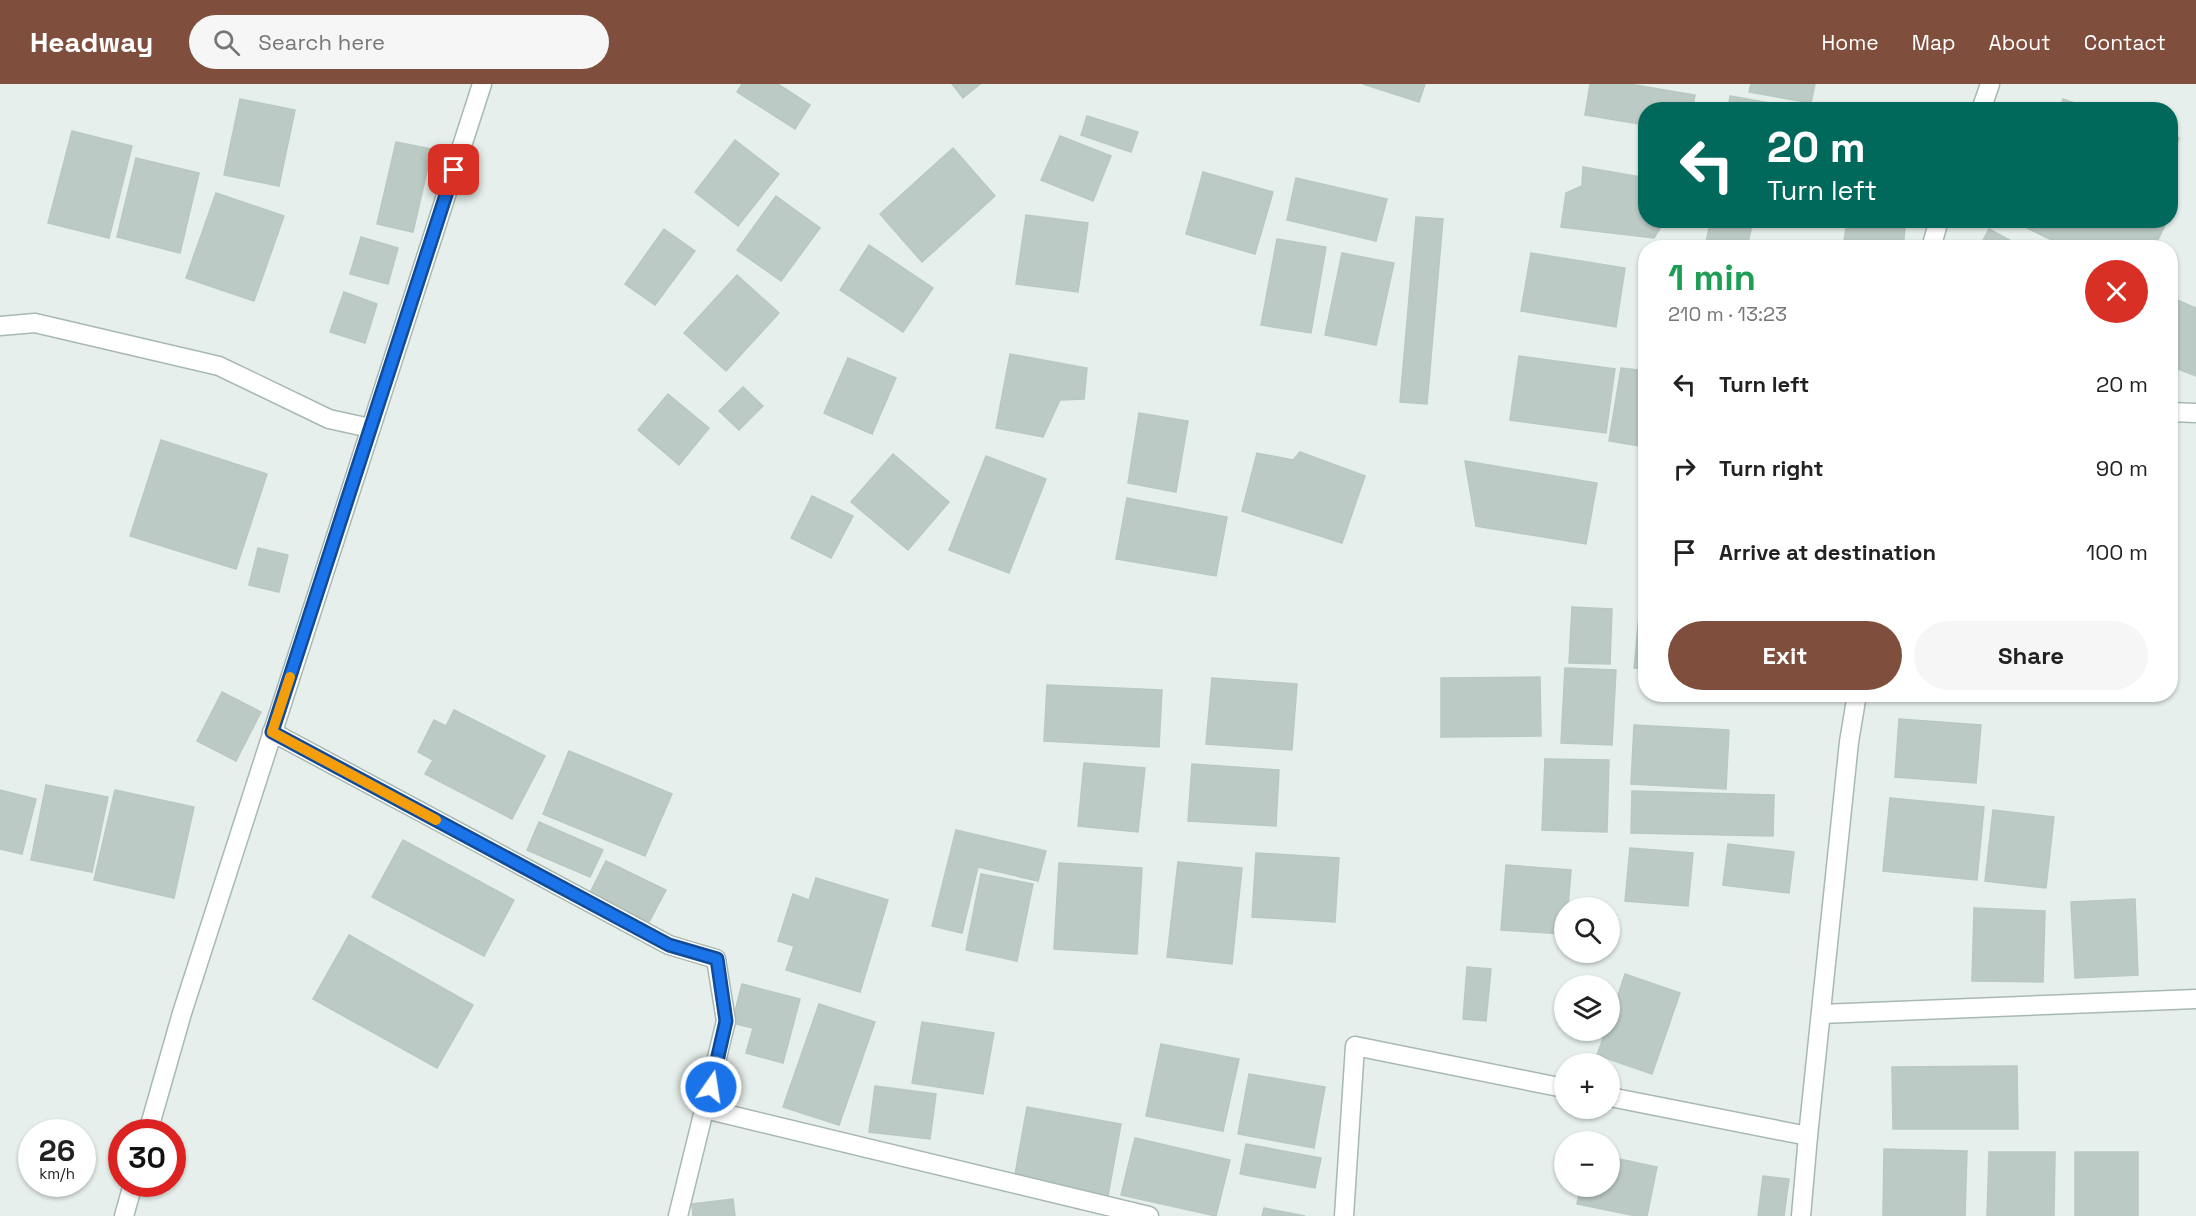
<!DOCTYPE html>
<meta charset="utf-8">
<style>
body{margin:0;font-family:"Space Grotesk",sans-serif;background:#f6f6f6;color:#222;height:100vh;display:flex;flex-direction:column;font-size:22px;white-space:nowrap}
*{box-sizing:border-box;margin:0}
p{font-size:20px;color:#767676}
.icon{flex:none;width:33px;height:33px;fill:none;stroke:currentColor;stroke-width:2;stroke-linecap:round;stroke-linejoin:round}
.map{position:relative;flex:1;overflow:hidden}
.details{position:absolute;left:1638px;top:156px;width:540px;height:462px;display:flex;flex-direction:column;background:#fff;border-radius:24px;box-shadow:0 2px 4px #0004}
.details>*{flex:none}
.top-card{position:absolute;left:1638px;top:18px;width:540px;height:126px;border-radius:24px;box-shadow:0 2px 4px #0004;background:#00695c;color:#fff;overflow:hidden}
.controls{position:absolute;left:1554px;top:813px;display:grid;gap:12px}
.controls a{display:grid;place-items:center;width:66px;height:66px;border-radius:50%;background:#fff;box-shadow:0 2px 4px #0004;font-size:30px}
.speed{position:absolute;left:18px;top:1035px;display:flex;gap:12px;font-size:30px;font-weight:700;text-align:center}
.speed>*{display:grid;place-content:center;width:78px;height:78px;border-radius:50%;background:#fff;box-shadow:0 2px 4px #0004;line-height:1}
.speed small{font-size:15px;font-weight:400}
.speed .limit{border:9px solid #d22;background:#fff;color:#111}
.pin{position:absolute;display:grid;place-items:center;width:51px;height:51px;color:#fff;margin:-26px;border-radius:12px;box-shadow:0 3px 9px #0006}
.me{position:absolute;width:66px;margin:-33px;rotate:13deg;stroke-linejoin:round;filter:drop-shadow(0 0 4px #0008)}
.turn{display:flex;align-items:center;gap:21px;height:126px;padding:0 30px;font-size:27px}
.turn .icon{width:78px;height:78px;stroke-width:2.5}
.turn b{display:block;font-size:42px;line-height:51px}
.round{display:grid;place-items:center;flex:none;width:63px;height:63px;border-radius:32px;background:#f6f6f6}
.summary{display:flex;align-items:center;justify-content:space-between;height:102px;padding:0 30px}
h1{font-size:36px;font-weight:700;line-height:45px;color:#1e9e55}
.cta{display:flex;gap:12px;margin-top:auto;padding:12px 30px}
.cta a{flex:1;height:69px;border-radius:36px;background:#804e3d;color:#fff;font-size:24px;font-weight:700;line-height:69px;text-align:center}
.cta a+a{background:#f6f6f6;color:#222}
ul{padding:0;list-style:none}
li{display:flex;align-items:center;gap:18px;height:84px;padding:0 30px}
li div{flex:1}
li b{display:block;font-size:22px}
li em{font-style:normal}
header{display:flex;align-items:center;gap:36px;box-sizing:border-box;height:84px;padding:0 30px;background:#804e3d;color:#fff}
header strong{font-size:28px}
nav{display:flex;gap:33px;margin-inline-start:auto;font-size:21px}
.search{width:420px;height:54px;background:#f6f6f6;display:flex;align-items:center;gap:15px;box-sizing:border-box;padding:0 21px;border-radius:33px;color:#767676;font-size:22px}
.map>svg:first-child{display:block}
.building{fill:#bbcac4;stroke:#b8c9c2;stroke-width:1.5}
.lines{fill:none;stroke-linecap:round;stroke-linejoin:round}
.minor-casing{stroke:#a8b8b2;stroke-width:21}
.minor{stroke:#fff;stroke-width:18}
.route-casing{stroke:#114b97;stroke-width:15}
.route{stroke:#1a73e8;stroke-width:10}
.slow{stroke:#f59e0b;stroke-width:10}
</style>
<header>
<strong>Headway</strong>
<div class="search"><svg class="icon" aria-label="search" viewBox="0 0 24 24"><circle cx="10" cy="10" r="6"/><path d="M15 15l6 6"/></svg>Search here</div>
<nav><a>Home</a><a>Map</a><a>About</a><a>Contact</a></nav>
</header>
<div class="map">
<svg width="2196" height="1132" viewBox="0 0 2196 1132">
<rect width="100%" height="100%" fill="#e6efeb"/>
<g class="building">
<path d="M742,0H778L810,21L795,45L737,8Z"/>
<path d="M952,0H980L963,14Z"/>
<path d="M1363,0H1425L1419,18Z"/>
<path d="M1590,0H1629L1695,11L1692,26H1646V41L1585,31Z"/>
<path d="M1751,0H1815L1811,19L1749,8Z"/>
<path d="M1730,12L1809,26H1728Z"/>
<path d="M240,15L295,26L279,102L224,91Z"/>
<path d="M2063,15L2095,26H2059Z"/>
<path d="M1087,32L1138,48L1131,68L1081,51Z"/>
<path d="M72,47L132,62L109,154L48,139Z"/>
<path d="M2170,51L2179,54L2170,79Z"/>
<path d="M1060,52L1111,72L1093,117L1041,96Z"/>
<path d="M735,56L779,90L738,142L695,108Z"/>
<path d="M396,58L432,65L413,148L377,140Z"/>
<path d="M953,64L995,112L922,178L880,130Z"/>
<path d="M136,74L199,89L180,169L117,153Z"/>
<path d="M1583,83L1646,94V136L1684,137L1662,141L1654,154L1561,143L1566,109L1582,102Z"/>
<path d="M1203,88L1273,108L1255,170L1186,150Z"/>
<path d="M1296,94L1387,115L1376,157L1287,136Z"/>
<path d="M216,109L284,132L254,217L186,194Z"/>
<path d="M776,112L820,144L781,197L737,166Z"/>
<path d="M1026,131L1088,139L1078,208L1016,200Z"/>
<path d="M1416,133L1443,135L1427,320L1400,318Z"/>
<path d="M1711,136H1753L1747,164H1735L1706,158Z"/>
<path d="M1847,136L1905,144L1903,164H1843Z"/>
<path d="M2023,136H2157L2165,141L2154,164H2068L2021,141Z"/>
<path d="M664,145L695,167L655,221L625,200Z"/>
<path d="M1989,145L2024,164H1979Z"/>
<path d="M361,153L398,164L388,200L350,190Z"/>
<path d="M1277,155L1326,163L1311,249L1261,241Z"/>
<path d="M869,161L933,204L903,248L840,206Z"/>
<path d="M1342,169L1394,179L1376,261L1325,251Z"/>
<path d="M1531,169L1625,184L1616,243L1521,227Z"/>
<path d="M737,191L779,229L726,287L684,249Z"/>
<path d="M344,208L377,220L365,259L330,248Z"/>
<path d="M2170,213L2196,224V292L2170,282Z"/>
<path d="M1010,270L1087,284L1084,315L1060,316L1043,353L996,344Z"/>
<path d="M1519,272L1615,285L1606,349L1510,336Z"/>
<path d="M848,274L896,294L872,350L824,329Z"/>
<path d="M1621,284L1646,287V363L1609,357Z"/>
<path d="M743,303L763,322L739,346L719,327Z"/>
<path d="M668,310L709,344L679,381L638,346Z"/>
<path d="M1139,329L1188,337L1176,408L1128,399Z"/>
<path d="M161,356L267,390L236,485L130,452Z"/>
<path d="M1300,368L1365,392L1342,459L1242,427L1257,369L1293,376Z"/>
<path d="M893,370L949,418L908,466L851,418Z"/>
<path d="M986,372L1046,395L1009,489L949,466Z"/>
<path d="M1465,377L1597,399L1586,460L1476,442Z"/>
<path d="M812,412L853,432L831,474L791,454Z"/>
<path d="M1127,414L1227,433L1216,492L1116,475Z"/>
<path d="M258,464L288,471L279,508L249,501Z"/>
<path d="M1642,501H1646V585L1634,584Z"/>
<path d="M1572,523L1612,525L1610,580L1569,579Z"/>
<path d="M1565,584L1616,586L1612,661L1561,659Z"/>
<path d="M1540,593L1541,652L1441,653V594Z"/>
<path d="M1212,594L1297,600L1292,666L1206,660Z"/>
<path d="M1047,601L1162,606L1159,663L1044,657Z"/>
<path d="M222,608L261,628L236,677L197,657Z"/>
<path d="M454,626L545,672L512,735L425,690L433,676L418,668L434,636L446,642Z"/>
<path d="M1899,635L1981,641L1976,699L1895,693Z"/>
<path d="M1634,641L1729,646L1726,705L1631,700Z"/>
<path d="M569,667L672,710L645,772L543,730Z"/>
<path d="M1545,675L1609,676L1607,748L1542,746Z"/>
<path d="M1084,679L1145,684L1138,748L1078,742Z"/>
<path d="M1192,680L1279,686L1276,742L1188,737Z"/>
<path d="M46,701L108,713L92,788L31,776Z"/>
<path d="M0,706L36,715L22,770L0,765Z"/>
<path d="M115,706L194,723L174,814L94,796Z"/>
<path d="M1632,707L1774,711L1773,752L1631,749Z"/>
<path d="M1890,714L1984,723L1977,796L1883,787Z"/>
<path d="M1993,726L2054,733L2046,804L1985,797Z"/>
<path d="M539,738L603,766L590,793L527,766Z"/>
<path d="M956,746L1046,767L1038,797L978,783L962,849L932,842Z"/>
<path d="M403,756L514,816L484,872L372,813Z"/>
<path d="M1728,760L1794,768L1789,809L1723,801Z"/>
<path d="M1630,764L1693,769L1688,822L1625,817Z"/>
<path d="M1256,769L1339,774L1335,838L1252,833Z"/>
<path d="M606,777L666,806L649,838L590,809Z"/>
<path d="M1178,778L1242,784L1232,880L1167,873Z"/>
<path d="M1059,779L1142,784L1137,870L1054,865Z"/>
<path d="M1506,781L1571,786L1568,824H1564V850L1501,846Z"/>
<path d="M981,790L1033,800L1017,877L966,866Z"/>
<path d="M816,794L888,816L860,908L786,886L794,862L778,857L793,810L809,816Z"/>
<path d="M2135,815L2138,891L2075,894L2071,818Z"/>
<path d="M1974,824L2045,827L2043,898L1972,897Z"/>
<path d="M349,851L473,921L437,984L313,915Z"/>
<path d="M1467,883L1491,885L1486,937L1463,935Z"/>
<path d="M1625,890L1680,909L1652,990L1597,971L1606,946H1610V936Z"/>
<path d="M742,900L800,915L783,979L746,969L753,944L732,939Z"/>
<path d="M819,920L875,938L839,1041L783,1023Z"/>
<path d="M922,938L994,949L983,1010L912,999Z"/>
<path d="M1161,960L1239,975L1223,1047L1146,1032Z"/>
<path d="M2017,982L2018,1045H1893L1892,983Z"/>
<path d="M1249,990L1325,1003L1314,1064L1238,1050Z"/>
<path d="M875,1002L936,1010L930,1055L869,1048Z"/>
<path d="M1027,1023L1121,1040L1108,1112L1014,1096Z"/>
<path d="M1135,1054L1230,1076L1216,1132L1121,1111Z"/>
<path d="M1246,1060L1321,1074L1315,1104L1240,1090Z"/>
<path d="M1884,1065L1967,1067L1965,1132H1883Z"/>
<path d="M1989,1068H2055L2054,1132H1987Z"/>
<rect x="2075" y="1068" width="63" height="64"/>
<path d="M1610,1073L1657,1083L1647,1132H1636L1577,1120L1581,1102H1610Z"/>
<path d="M1763,1092L1789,1095L1784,1132H1758Z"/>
<path d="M733,1115L735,1132H693L692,1120Z"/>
<path d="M1264,1124L1305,1132H1262Z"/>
</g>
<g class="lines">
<g class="minor-casing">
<g id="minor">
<path d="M1981,26L1990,0"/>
<path d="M1931,164L1939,136"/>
<path d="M0,242L35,239L219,282L329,335L370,344"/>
<path d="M2170,328L2196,329"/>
<path d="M272,648L669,861L716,875L726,937L678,1132"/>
<path d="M1821,930L2196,915"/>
<path d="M1610,1013L1808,1052"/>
<path d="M705,1025L1149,1132"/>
<path d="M148,1048L182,929L482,0"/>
<path d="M124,1132L133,1100"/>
<path d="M1344,1132L1355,962L1564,1004"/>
<path d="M1801,1132L1808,1052L1849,658L1857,610"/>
</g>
</g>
<use href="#minor" class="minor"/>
</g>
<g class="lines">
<g class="route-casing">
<path id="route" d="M454,86L272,648L669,861L717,875L726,937L711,1003"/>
</g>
<use href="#route" class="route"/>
<path class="slow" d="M290,593L272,648L436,736"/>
</g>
</svg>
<div class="controls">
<a><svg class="icon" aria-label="search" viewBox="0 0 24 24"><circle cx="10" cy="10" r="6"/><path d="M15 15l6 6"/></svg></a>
<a><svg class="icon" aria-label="layers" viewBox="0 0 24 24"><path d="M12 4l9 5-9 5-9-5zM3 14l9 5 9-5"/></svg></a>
<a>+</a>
<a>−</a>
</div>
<div class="speed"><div>26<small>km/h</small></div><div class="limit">30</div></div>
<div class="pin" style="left:454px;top:86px;background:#d93025"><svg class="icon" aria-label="arrive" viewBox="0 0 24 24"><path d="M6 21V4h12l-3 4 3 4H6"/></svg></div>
<svg class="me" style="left:711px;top:1003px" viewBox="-20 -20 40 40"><circle r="17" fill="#1a73e8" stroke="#fff" stroke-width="3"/><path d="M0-11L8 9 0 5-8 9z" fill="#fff"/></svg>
<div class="top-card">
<div class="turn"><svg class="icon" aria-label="left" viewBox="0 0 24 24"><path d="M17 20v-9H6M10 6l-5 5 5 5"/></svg><div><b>20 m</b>Turn left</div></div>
</div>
<section class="details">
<div class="summary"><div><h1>1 min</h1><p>210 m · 13:23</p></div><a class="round" style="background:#d93025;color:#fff"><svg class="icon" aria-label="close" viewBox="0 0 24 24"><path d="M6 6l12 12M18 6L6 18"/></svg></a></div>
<ul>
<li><svg class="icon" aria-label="left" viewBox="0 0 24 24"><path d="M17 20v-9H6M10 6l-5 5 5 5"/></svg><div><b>Turn left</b></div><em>20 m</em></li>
<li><svg class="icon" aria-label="right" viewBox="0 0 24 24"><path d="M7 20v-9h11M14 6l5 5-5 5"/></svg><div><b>Turn right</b></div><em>90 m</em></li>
<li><svg class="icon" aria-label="arrive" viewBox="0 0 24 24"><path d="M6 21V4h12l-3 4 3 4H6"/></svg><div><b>Arrive at destination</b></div><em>100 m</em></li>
</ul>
<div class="cta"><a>Exit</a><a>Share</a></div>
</section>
</div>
